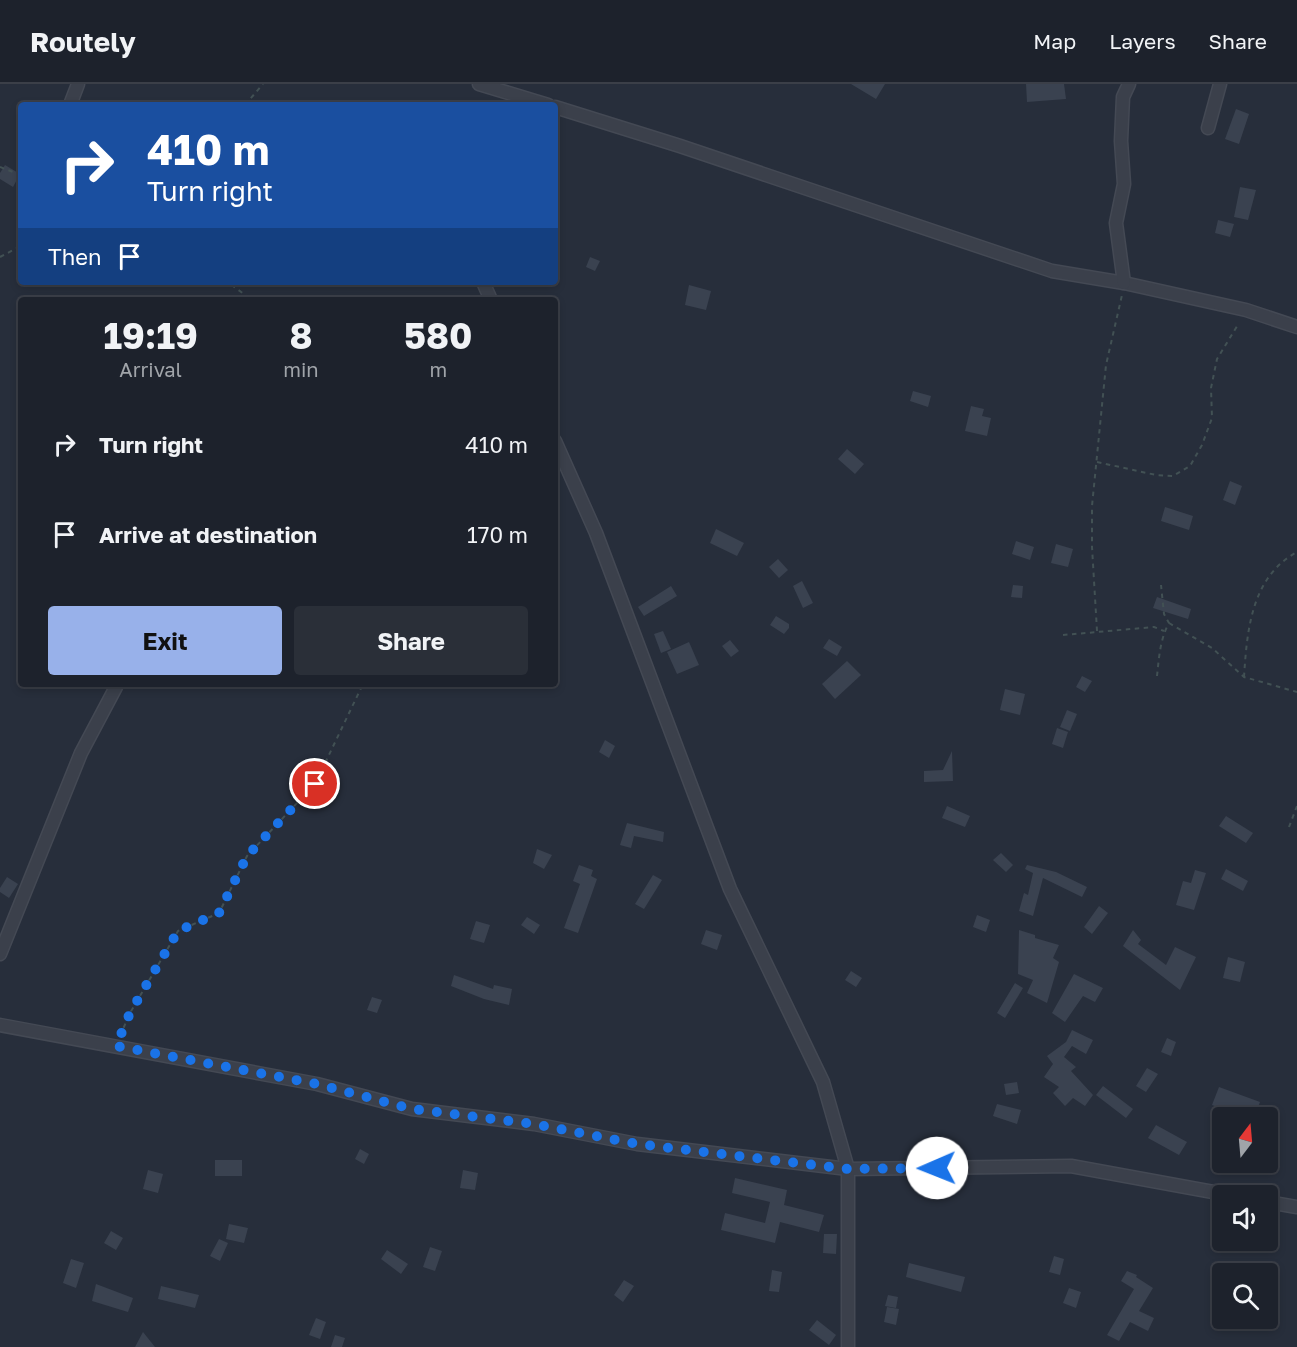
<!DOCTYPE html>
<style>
body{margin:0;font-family:"Golos Text",sans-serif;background:#2a2f38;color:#f1f3f6;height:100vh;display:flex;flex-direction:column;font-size:22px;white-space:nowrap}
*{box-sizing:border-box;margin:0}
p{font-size:20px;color:#a0a4a9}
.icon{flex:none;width:33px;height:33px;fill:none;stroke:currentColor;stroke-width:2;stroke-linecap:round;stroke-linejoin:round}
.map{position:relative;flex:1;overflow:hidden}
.details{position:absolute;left:18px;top:213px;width:540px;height:390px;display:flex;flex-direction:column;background:#1d222c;border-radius:6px;box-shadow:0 3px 9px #0003,0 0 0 2px #3b3f48}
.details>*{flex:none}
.guide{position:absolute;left:18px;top:18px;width:540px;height:183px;border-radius:6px;box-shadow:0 3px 9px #0003,0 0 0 2px #3b3f48;background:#1a4fa0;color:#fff;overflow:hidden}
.needle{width:39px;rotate:16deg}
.tools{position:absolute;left:1212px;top:1023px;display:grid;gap:12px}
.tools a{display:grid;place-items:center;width:66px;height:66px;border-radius:6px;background:#1d222c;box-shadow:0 3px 9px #0003,0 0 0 2px #3b3f48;font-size:30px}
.pin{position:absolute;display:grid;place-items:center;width:51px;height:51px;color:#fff;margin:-26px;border:3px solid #fff;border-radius:50%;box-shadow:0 2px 6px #0007}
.me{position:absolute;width:66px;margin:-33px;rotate:269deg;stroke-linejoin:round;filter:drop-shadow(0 0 4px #0008)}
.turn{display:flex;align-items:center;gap:21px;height:126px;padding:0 30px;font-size:27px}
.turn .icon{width:78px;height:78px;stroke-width:2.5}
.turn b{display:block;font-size:42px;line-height:51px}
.then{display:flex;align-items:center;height:57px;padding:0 30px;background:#0003;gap:12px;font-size:22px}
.eta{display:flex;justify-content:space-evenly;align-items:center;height:102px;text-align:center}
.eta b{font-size:36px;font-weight:700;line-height:42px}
.button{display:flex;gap:12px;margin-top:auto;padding:12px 30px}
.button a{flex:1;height:69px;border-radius:6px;background:#98b1ea;color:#111;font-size:24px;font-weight:700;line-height:69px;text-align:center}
.button a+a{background:#2a2f38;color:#f1f3f6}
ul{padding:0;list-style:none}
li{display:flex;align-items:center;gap:18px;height:90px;padding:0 30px}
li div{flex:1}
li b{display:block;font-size:22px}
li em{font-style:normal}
header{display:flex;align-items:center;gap:36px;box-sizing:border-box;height:84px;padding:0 30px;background:#1d222c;border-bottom:2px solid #3b3f48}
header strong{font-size:28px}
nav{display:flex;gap:33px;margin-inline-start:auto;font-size:21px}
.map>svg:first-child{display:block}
.building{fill:#3a4250}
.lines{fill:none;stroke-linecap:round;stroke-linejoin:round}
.street-casing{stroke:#444954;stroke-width:15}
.path{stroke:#425154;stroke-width:2;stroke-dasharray:4.5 4.5;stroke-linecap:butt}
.street{stroke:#3b404b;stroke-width:12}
.route{stroke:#1a73e8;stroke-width:10;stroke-dasharray:0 18}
</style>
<header>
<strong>Routely</strong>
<nav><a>Map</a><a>Layers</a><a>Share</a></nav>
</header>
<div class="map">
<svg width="1297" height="1263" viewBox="0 0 1297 1263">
<rect width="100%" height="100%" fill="#272e3b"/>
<g class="building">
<path d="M851,0H885L876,15Z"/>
<path d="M1026,0H1064L1066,15L1027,18Z"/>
<path d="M1236,25L1249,30L1239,60L1225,55Z"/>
<path d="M5,81L20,90L13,103L0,95V89Z"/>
<path d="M1240,103L1256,106L1248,136L1234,133Z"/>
<path d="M1218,136L1234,140L1230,153L1215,149Z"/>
<path d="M590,173L600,177L595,187L586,183Z"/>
<path d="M689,201L711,207L706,226L685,221Z"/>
<path d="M913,307L931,312L928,323L910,317Z"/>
<path d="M971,322L984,325L982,332L991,334L987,352L965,347Z"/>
<path d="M847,365L864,380L855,390L838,375Z"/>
<path d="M1230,397L1242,402L1235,421L1223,416Z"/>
<path d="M1165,423L1193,432L1189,446L1161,437Z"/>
<path d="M716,445L744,459L737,472L710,459Z"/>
<path d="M1016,457L1034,463L1030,476L1012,470Z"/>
<path d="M1056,460L1073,465L1068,483L1051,479Z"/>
<path d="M778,475L788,486L779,494L769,483Z"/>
<path d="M802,497L813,519L803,524L793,502Z"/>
<path d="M1013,501L1023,502L1022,514L1011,513Z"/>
<path d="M671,502L677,512L644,532L638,523Z"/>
<path d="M1157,513L1191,525L1188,535L1153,524Z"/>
<path d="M776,532L789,540V544L784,550L770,541Z"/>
<path d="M663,547L671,565L661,569L654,550Z"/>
<path d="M829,555L842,563L837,572L823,564Z"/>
<path d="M730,556L739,567L731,573L722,562Z"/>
<path d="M689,558L699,581L677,590L667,568Z"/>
<path d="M847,577L861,591L835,615L822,600Z"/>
<path d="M1082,592L1092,597L1085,608L1076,603Z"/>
<path d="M1005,605L1025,610L1020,631L1000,626Z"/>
<path d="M1067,626L1077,630L1070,647L1060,643Z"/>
<path d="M1057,644L1068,648L1063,664L1052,660Z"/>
<path d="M605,656L615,662L609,674L599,668Z"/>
<path d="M952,667L953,697L924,698V687L943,686Z"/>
<path d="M947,722L970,732L965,743L942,734Z"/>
<path d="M1226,732L1253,749L1246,759L1219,742Z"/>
<path d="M627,739L664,748L663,758L634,752L631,764L620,761Z"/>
<path d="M537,765L552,771L544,785L533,779Z"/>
<path d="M1001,769L1013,781L1006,788L993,776Z"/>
<path d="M579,781L593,786L591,792L597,795L578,849L564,844L580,800L573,797Z"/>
<path d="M1027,781L1056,788L1087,803L1082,813L1043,794L1033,832L1019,827L1024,809L1028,811L1033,789L1025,785Z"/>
<path d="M1226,785L1248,797L1243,807L1221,795Z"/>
<path d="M1195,786L1206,789L1194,826L1176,821L1183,797L1191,799Z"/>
<path d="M653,791L662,796L644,825L635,820Z"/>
<path d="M7,793L18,800L9,814L0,808V804Z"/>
<path d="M1099,822L1108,829L1092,850L1084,843Z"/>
<path d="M977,831L990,836L986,848L973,843Z"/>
<path d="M527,833L540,841L534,850L521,841Z"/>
<path d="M476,837L490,841L484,859L470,855Z"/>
<path d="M706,846L722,851L717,866L701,860Z"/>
<path d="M1019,846L1035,851V854L1059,861L1053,874L1059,878L1047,919L1027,909L1033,896L1018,890Z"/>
<path d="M1133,846L1141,856L1138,860L1166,881L1175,863L1196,873L1180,906L1123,862Z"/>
<path d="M1228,873L1245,878L1240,898L1223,894Z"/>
<path d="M851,887L862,894L856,903L845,896Z"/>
<path d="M1074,890L1103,904L1095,918L1083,912L1065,938L1052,929Z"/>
<path d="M454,891L493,905L494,901L512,905L509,921L484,915L451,902Z"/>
<path d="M1015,899L1023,904L1005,934L997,929Z"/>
<path d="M372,913L382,916L377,929L367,926Z"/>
<path d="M1072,946L1093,956L1086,970L1072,962L1064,973L1076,983L1071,987L1093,1011L1085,1022L1073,1014L1065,1022L1053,1009L1059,1003L1044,993L1053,980L1047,972L1066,958Z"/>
<path d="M1167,954L1176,958L1171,972L1161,968Z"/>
<path d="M1147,984L1158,990L1146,1008L1136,1002Z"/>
<path d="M1017,998L1019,1009L1006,1011L1004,1000Z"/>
<path d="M1103,1002L1133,1025L1126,1034L1096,1011Z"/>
<path d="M1219,1003L1260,1018L1254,1034H1248L1212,1021Z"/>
<path d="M997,1020L1021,1026L1017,1040L993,1032Z"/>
<path d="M1156,1041L1187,1058L1179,1071L1148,1054Z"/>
<path d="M360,1065L369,1070L364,1080L355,1075Z"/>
<rect x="215" y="1076" width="27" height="16"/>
<path d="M148,1086L163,1090L158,1109L143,1105Z"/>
<path d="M463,1086L478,1089L475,1106L460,1104Z"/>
<path d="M735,1094L787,1106L784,1121L824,1131L819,1148L780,1138L775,1159L721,1146L725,1129L765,1139L770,1118L732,1109Z"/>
<path d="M229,1140L248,1144L244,1159L226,1155Z"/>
<path d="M111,1147L123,1154L116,1166L104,1159Z"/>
<path d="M824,1150H837L836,1170L823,1169Z"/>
<path d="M219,1155L228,1159L220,1177L210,1172Z"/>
<path d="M430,1163L442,1167L435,1187L423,1183Z"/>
<path d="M387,1166L408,1180L401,1190L381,1175Z"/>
<path d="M1054,1172L1064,1175L1060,1191L1049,1188Z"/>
<path d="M71,1175L84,1179L76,1204L63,1199Z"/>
<path d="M909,1179L965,1193L961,1208L906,1193Z"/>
<path d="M772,1186L782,1188L779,1208L769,1207Z"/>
<path d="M1127,1187L1137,1191L1136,1193L1153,1204L1139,1227L1154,1234L1148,1247L1130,1238L1119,1257L1107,1251L1134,1205L1121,1197Z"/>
<path d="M624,1196L634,1202L623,1218L614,1211Z"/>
<path d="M96,1200L133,1214L128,1228L92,1217Z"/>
<path d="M161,1202L199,1211L195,1224L158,1215Z"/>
<path d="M1069,1204L1081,1208L1076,1224L1063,1219Z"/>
<path d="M888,1211L898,1213L896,1224L885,1222Z"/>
<path d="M887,1223L899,1225L896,1241L884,1238Z"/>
<path d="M316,1234L326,1238L320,1255L309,1251Z"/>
<path d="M817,1236L836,1251L829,1261L809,1246Z"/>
<path d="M143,1248L155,1263H135Z"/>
<path d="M335,1251L345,1254L342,1263H331Z"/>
</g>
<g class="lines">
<g class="street-casing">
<g id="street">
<path d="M479,0L548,21"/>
<path d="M70,21L78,0"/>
<path d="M555,23L680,62L1052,187L1124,199L1246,226L1297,243"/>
<path d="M1208,44L1220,0"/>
<path d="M483,198L491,216"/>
<path d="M1124,199L1116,139L1124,100L1121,57L1123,13L1129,0"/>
<path d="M555,357L596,449L730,805L823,998L848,1085V1263"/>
<path d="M0,870L81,669L116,603"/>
<path d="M0,941L317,1000L412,1025L534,1040L637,1060L848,1085L1071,1082L1235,1112"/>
<path d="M1268,1118L1297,1123"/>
</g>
</g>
<g class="path">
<path d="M245,21L263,0"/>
<path d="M0,83L21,91"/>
<path d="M0,173L21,162"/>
<path d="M223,198L229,199L252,216"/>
<path d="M1097,378L1156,391L1173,392L1190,382L1202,361L1212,334L1211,304L1217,275L1239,239"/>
<path d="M1169,539L1212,564L1244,593L1297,608"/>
<path d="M1097,547L1092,463V422L1106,281L1122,211"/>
<path d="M1063,551L1154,543L1164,547"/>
<path d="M1157,592C1159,574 1160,555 1169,539L1164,530L1161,501"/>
<path d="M1244,593C1247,547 1251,493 1297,468"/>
<path d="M1289,743L1297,722"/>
<path d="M120,952L130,929L178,847L219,829L247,772L315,700L363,600"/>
</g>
<use href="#street" class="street"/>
</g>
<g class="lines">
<path class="route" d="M315,700L247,772L219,829L178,847L130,929L116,962L317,1000L412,1025L534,1040L637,1060L848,1085L937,1084"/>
</g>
</svg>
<div class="tools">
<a><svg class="needle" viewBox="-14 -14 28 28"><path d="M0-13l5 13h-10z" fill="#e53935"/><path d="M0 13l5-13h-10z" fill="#a0a4a9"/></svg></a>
<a><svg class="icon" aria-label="sound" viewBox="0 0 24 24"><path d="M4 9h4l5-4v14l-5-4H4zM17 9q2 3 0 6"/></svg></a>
<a><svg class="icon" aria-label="search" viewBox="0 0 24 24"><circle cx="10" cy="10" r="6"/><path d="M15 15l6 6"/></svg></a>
</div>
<div class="pin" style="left:315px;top:700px;background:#d93025"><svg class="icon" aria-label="arrive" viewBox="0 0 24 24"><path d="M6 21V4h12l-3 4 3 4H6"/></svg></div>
<svg class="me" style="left:937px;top:1084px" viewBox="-20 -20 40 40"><circle r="19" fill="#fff"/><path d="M0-13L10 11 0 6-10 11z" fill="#1a73e8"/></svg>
<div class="guide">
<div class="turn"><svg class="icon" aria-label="right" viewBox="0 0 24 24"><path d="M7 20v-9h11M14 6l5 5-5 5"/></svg><div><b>410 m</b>Turn right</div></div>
<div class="then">Then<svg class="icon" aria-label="arrive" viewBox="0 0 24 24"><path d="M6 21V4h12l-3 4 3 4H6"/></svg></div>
</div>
<section class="details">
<div class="eta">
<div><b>19:19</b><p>Arrival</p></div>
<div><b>8</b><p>min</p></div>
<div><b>580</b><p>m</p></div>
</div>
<ul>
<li><svg class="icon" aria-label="right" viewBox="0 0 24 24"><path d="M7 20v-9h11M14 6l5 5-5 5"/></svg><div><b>Turn right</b></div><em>410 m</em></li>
<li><svg class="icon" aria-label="arrive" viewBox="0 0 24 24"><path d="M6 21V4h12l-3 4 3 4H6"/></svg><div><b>Arrive at destination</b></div><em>170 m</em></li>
</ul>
<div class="button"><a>Exit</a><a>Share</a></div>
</section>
</div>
